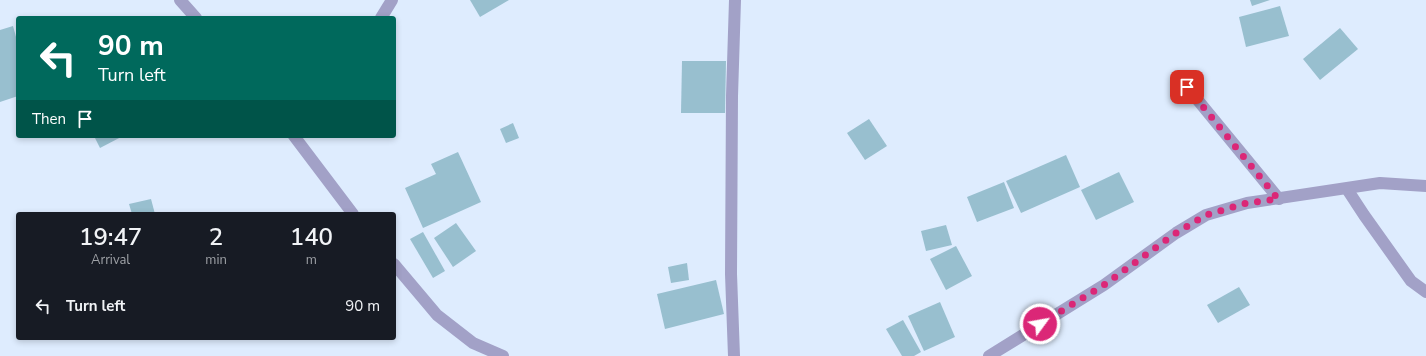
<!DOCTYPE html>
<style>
body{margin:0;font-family:"Nunito Sans",sans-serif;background:#242831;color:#f1f3f6;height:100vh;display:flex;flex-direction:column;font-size:15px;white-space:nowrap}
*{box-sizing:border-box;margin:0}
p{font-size:13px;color:#9ea1a6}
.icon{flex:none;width:22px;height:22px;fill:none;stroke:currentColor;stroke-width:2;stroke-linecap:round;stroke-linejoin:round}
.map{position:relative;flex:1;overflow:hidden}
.side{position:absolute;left:16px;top:212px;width:380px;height:128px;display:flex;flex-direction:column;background:#171b24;border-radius:4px;box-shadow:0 2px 6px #0003}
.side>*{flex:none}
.top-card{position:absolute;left:16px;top:16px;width:380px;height:122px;border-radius:4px;box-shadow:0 2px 6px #0003;background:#00695c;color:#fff;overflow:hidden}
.pin{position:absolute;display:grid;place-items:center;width:34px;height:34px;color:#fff;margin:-17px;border-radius:8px;box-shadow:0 2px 6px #0006}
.me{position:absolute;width:44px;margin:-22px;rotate:58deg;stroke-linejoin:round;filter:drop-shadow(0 0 3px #0008)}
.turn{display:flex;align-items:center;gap:14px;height:84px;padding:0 16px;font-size:18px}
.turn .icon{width:52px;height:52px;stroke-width:2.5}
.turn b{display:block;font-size:28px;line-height:34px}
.then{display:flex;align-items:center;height:38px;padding:0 16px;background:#0003;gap:8px;font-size:15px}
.eta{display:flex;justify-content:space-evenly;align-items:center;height:68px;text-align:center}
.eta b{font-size:24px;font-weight:600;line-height:28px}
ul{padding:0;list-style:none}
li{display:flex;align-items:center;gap:12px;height:52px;padding:0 16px}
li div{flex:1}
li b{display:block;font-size:15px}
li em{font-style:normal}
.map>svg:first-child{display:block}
.building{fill:#98bfcf}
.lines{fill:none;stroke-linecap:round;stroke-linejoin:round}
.minor{stroke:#a2a1c7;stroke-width:12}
.route{stroke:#db2777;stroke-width:7;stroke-dasharray:0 12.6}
</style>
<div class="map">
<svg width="1426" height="356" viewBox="0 0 1426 356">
<rect width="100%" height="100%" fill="#deecfe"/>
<g class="building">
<path d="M470,0H509L480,17Z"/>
<path d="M1250,0H1270L1252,6Z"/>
<path d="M1280,6L1289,36L1246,47L1239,17Z"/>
<path d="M13,26L18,44V96L0,102V30Z"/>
<path d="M1340,28L1358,49L1320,80L1303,59Z"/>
<path d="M682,61H726L725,113H681Z"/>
<path d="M869,119L887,146L865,160L847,133Z"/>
<path d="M513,123L519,138L506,143L500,129Z"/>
<path d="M94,136H123L100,148Z"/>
<path d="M458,152L481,202L423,228L405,188L436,174L431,164Z"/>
<path d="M1066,155L1080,187L1021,213L1006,181Z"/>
<path d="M1119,172L1134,202L1096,220L1081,190Z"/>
<path d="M1004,182L1014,208L977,222L967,197Z"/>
<path d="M151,199L155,214H132L129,204Z"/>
<path d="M456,223L476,251L453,267L434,238Z"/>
<path d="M946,225L952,245L926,251L921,231Z"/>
<path d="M423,232L445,271L433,278L410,239Z"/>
<path d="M956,246L972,276L946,290L930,259Z"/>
<path d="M687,263L689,280L671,283L668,267Z"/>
<path d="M716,280L724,314L665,329L657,294Z"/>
<path d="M1239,287L1250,305L1218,323L1207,305Z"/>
<path d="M940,302L955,337L924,351L908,316Z"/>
<path d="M903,320L921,352L914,356H902L886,329Z"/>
</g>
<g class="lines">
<g class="minor">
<path d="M180,0L196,18"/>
<path d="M381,18L392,0"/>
<path d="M1187,87L1279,199"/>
<path d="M294,136L353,214"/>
<path d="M1347,189L1364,215L1411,281L1426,292"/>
<path d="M394,264L437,315L473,343L503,356"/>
<path d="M734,356L731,274L732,96L735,0"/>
<path d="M989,356L1104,285L1176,233L1206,215L1247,203L1380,183L1426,186"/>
</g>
</g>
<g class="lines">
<path class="route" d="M1040,324L1104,285L1176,233L1206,215L1247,203L1278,199L1187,87"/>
</g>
</svg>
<div class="pin" style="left:1187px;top:87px;background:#d93025"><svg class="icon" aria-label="arrive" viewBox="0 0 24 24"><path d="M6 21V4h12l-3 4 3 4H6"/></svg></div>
<svg class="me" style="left:1040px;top:324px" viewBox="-20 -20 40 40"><circle r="17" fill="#db2777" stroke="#fff" stroke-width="3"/><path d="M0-11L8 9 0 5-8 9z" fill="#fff"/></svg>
<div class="top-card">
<div class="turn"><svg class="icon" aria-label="left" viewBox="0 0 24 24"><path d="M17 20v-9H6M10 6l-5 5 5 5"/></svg><div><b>90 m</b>Turn left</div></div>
<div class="then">Then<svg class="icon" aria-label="arrive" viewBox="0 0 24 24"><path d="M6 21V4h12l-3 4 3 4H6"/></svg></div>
</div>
<section class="side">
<div class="eta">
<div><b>19:47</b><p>Arrival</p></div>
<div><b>2</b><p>min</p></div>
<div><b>140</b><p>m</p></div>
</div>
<ul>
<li><svg class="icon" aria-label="left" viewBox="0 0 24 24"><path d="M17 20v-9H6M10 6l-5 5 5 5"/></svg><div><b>Turn left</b></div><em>90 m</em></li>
</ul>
</section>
</div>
